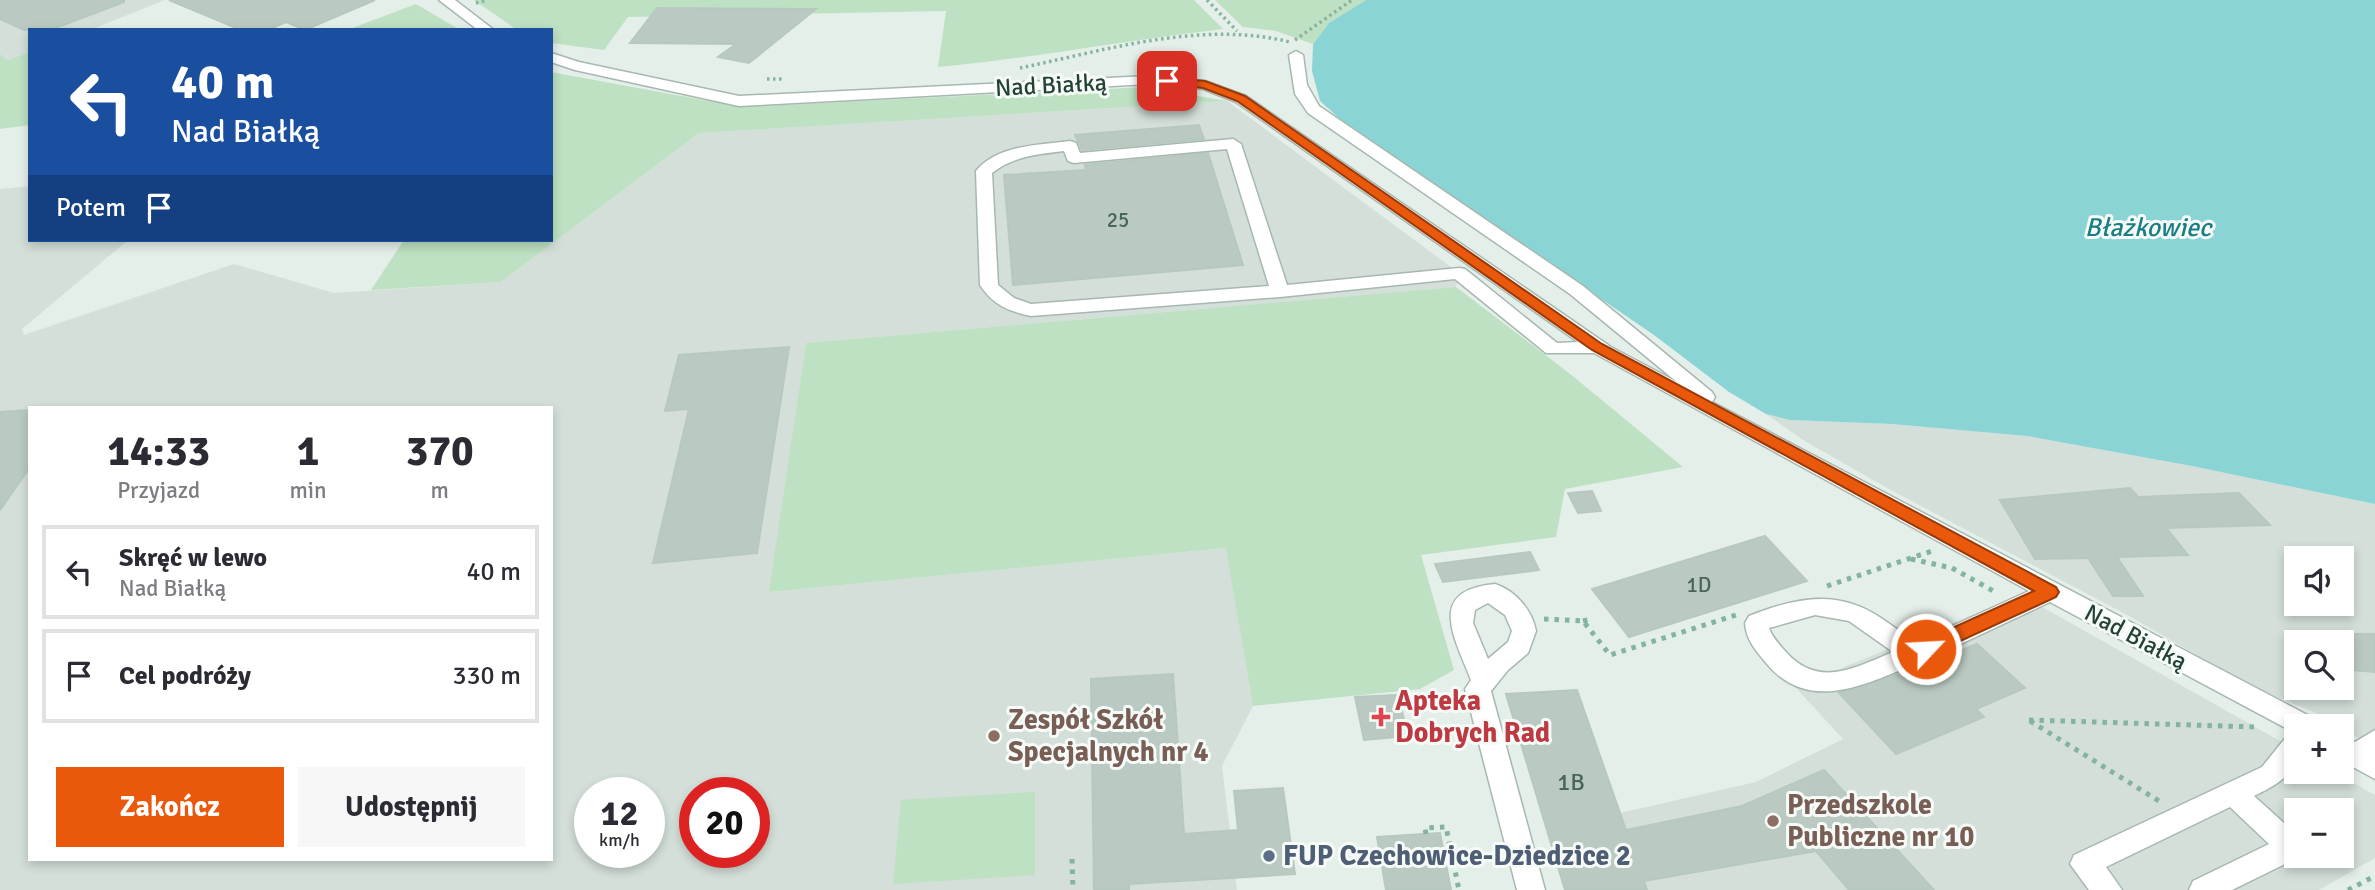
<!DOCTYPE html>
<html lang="pl">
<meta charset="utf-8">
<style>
body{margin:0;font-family:Signika,sans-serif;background:#f7f7f7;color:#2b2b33;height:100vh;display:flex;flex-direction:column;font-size:26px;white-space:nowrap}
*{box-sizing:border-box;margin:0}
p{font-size:23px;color:#7c7c81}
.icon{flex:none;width:38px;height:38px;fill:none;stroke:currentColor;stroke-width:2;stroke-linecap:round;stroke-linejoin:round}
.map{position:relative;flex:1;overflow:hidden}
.panel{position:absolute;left:28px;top:406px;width:525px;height:455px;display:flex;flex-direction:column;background:#fff;border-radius:0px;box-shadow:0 4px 10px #0003}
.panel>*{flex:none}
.banner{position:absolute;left:28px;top:28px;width:525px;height:214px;border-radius:0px;box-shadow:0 4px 10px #0003;background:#1a4fa0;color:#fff;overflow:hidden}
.fabs{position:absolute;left:2284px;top:546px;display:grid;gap:14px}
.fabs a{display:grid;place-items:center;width:70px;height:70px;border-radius:0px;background:#fff;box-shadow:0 4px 10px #0003;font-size:35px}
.speed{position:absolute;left:574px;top:777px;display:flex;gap:14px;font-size:35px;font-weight:700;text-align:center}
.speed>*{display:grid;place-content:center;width:91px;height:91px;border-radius:50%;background:#fff;box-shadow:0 4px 10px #0003;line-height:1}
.speed small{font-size:18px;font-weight:400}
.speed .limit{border:10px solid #d22;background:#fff;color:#111}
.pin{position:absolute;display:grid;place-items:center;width:60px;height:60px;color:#fff;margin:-30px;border-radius:14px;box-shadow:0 4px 10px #0006}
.me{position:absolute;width:77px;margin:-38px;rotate:65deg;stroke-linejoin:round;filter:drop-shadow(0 0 5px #0008)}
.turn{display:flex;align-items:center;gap:24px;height:147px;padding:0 28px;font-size:32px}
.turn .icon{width:91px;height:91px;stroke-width:2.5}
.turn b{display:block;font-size:49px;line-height:60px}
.then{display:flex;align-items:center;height:66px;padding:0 28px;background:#0003;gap:14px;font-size:26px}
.eta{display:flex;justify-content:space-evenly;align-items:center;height:119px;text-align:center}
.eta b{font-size:42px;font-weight:700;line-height:49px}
.action{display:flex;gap:14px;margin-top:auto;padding:14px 28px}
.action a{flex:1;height:80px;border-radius:0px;background:#ea580c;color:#fff;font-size:28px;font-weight:700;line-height:80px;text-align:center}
.action a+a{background:#f7f7f7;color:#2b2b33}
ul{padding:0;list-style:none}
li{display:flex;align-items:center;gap:21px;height:94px;margin:0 14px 10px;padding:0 14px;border:4px solid #e1e1e2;border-radius:0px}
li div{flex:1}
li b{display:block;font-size:26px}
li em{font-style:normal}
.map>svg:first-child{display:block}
.built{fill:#d3dfd8;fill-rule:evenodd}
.green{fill:#bde1c2}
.water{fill:#8bd4d6}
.building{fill:#bacac2;stroke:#b7c9bf;stroke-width:2}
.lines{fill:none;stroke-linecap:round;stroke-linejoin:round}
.minor-casing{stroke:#a7b8b0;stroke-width:3}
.path-far1{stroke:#84b49f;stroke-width:3.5;stroke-dasharray:2.5 3.5;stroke-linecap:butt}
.path{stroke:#84b49f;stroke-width:5;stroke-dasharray:4.5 6;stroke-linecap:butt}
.minor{fill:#fff;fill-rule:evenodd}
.route{fill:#ea580c;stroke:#983908;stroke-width:2}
.health-dot{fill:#e0444e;stroke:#f6fbf8;stroke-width:2.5}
.education-dot{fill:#8d6e63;stroke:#f6fbf8;stroke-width:2.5}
.service-dot{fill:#5c6f8a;stroke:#f6fbf8;stroke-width:2.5}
.labels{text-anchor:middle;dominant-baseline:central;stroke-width:6;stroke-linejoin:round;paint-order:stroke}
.number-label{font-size:21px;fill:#496459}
.street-label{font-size:24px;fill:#234236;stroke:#f6fbf8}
.near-number-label{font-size:24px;fill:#496459}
.water-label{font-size:26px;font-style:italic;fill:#187e83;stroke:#f6fbf8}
.near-health-label{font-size:28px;font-weight:bold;fill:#be3a42;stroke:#f6fbf8;text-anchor:start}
.near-education-label{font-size:28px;font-weight:bold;fill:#785e54;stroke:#f6fbf8;text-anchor:start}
.near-service-label{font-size:28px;font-weight:bold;fill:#4e5e75;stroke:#f6fbf8;text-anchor:start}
</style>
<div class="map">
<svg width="2375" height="890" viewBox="0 0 2375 890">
<rect width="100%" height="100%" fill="#e5efe9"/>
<g class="built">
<path d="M0,0H165L90,30H30V52L8,60L0,54Z"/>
<path d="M1227,101L1459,273L1456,287L806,343L770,592L1227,548L1253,706L1222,766L1237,890H0V189L30,186V240H128L22,329L24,335L234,264L334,293L501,282L699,133ZM30,408H551V859H30ZM590,793H649V852H590ZM695,793H754V852H695Z"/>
<path d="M1766,414L1790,420L1892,424L2027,436L2192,466L2375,504V748L2321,715L2252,687L2129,616L1887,488L1803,440ZM2296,558H2342V604H2296ZM2296,642H2342V688H2296Z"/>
<path d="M2021,595L2296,750V772H2334L2375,795V858L2319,890H1647L1620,813L1756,782L1843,739L1795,687ZM2296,810H2342V856H2296Z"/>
</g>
<g class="green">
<path d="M474,0H1194L1223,29C1128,40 1034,58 938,67L946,11L628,17L604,50L551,43V30H517Z"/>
<path d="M1215,0H1366L1329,23L1313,44L1276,31L1243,27Z"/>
<path d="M416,4L460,30H350V29Z"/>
<path d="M30,52V125L0,129V54L8,60Z"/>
<path d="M551,72L741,107L1146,87L1227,101L699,133L501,282L371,290L404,240H551Z"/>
<path d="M1456,287L1569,373L1683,467L1565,489L1556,537L1421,555L1454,670L1420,689L1253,706L1226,548L769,592L806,343Z"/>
<path d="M1035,792V875L893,884L901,800Z"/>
</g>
<path class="water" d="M1366,0H2375V504L2192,466L2027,436L1892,424L1790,420L1766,414L1729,392L1654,335L1349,127L1320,101L1312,71L1313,44L1329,23Z"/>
<g class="building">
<path d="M0,0H124V2L50,30H24L0,19Z"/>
<path d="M169,0H375L305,30L286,22L268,30H241Z"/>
<path d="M657,8L816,9L749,63L718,57L736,44L630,43Z"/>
<path d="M1199,125L1204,139L1082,150L1075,135Z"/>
<path d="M1208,153L1243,265L1013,285L1004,175L1086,170L1085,165Z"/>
<path d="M789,347L757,553L653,563L689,409L665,411L679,355Z"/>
<path d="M30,410V467L0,510V412Z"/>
<path d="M2130,488L2138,497L2239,493L2270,525L2166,528L2188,555L2117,557L2143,596H2113L2088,558L2035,559L2000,500Z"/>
<path d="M1592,491L1601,511L1578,513L1568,493Z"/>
<path d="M1765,536L1807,581L1629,637L1592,589Z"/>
<path d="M1530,552L1539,570L1443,582L1435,564Z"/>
<path d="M2342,634H2375V672L2342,669Z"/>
<path d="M1977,644L2025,688L1976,709L1984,717L1896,754L1839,693L1915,669Z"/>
<path d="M1173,674L1184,834L1238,830L1234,791L1283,788L1295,874L1129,884V890H1094L1091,679Z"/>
<path d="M1577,690L1626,830L1742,806L1824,770L1934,890H1849L1816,851L1644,881L1647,890H1565L1506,694Z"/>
<path d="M1398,695L1408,736L1364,740L1355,697Z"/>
<path d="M1440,833L1451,890H1386L1377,837Z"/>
</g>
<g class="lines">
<g class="minor-casing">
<g id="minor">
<path d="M439,0H455L494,30H478Z"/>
<path d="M1296,51L1303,55L1307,85L1319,106L1583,286L1712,392L1715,397L1712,402L2313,718L2317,726H2296C2296,769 2294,777 2254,796L2296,834V856H2301L2232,890H2189L2193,881L2269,844L2230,807L2106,867L2122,890H2089L2070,864L2074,855L2262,767L2287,736L2295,733L2050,602L1935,656L1918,658L1915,664C1866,684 1809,714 1767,664C1756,651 1746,640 1745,623L1749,616C1795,598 1837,588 1881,618C1896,628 1906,638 1924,639L2029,591L1594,353H1546L1455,279L1280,297L1031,316C1008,311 993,305 980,285L976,171C997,145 1039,145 1070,141L1076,143L1080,153L1233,139L1241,144L1287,285L1459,268L1465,269L1557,343L1578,342L1236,102L1203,89L1149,84L739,106L575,70L551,62V53L579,62L739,96L1149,76L1205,81L1246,96L1611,347L1677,382L1570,294L1308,113L1295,94L1289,55ZM1227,149L1269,286L1031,304L1014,298L998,285L992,173C1014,156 1038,154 1064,151L1068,161L1074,163ZM1815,615L1849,621L1893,652C1854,668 1818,689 1785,651C1779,644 1772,637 1769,628Z"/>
<path d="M1495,584C1516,591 1532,610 1536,631L1528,653L1508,670L1491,691L1545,890H1517L1465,689L1471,680C1455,638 1425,590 1495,584ZM1488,603L1505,615L1512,631L1508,642L1488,659L1473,623L1475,610Z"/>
<path d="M2375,730V779L2342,761V737L2355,742Z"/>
</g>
</g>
<g class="path-far1">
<path d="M1207,0L1237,31"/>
<path d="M476,3L487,0"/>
<path d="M1295,40L1352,0"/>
<path d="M1020,68C1107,50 1201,20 1290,42"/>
<path d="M767,79H784"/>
</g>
<g class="path">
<path d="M1911,559L1952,568L1997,593"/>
<path d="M1827,586L1932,551"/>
<path d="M1544,619L1583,621L1610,655L1736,615"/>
<path d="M1583,621L1591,619"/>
<path d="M2029,720L2256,727"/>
<path d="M2030,721L2159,801"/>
<path d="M1426,834L1425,828L1446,827L1459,890"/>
<path d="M1072,859L1073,890"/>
<path d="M2348,890L2375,876"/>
</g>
<use href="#minor" class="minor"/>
</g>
<path class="route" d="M1167,78L1205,81L1245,96L1602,344L2056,587L2059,592L2056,597L1932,654H1919L1916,649L1919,643L2034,591L1592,350L1237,101L1203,88L1163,84L1162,81Z"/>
<path class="health-dot" d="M1377.5 706.5h7v7h7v7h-7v7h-7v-7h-7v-7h7z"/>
<g class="education-dot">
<circle cx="994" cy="736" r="7"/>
<circle cx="1773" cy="821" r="7"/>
</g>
<circle class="service-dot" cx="1269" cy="856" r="7"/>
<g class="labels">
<g class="number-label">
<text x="1118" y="220">25</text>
<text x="1699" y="585">1D</text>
</g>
<g class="street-label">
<text transform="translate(1051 85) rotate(-3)">Nad Białką</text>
<text transform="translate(2136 637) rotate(28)">Nad Białką</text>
</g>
<g class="near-number-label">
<text x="1571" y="782">1B</text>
</g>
<g class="water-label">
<text x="2148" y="228">Błażkowiec</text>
</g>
<g class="near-health-label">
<text x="1395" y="701">Apteka<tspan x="1395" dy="32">Dobrych Rad</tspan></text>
</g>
<g class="near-education-label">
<text x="1008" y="720">Zespół Szkół<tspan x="1008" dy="32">Specjalnych nr 4</tspan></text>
<text x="1787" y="805">Przedszkole<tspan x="1787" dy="32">Publiczne nr 10</tspan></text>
</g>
<g class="near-service-label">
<text x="1283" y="856">FUP Czechowice-Dziedzice 2</text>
</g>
</g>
</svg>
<div class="fabs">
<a><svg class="icon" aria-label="sound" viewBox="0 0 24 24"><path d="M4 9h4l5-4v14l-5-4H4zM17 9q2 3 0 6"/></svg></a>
<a><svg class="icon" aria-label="search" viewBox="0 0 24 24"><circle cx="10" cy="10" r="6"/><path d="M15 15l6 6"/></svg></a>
<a>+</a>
<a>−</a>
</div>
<div class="speed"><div>12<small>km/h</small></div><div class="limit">20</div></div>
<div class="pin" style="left:1167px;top:81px;background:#d93025"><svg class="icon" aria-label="arrive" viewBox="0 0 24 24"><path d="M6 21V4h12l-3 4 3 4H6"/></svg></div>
<svg class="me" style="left:1926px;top:649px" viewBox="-20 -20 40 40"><circle r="17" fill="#ea580c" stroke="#fff" stroke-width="3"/><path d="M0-11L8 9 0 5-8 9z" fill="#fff"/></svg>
<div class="banner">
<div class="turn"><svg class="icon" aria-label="left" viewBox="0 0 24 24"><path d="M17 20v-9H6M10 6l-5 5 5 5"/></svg><div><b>40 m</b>Nad Białką</div></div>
<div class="then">Potem<svg class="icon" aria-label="arrive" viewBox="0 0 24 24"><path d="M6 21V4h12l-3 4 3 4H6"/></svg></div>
</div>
<section class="panel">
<div class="eta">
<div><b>14:33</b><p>Przyjazd</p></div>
<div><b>1</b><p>min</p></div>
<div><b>370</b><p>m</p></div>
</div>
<ul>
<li><svg class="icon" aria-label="left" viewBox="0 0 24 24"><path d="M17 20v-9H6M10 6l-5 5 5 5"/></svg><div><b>Skręć w lewo</b><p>Nad Białką</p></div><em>40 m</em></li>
<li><svg class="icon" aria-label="arrive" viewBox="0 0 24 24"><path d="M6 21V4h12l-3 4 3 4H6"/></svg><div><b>Cel podróży</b></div><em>330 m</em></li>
</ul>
<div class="action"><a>Zakończ</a><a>Udostępnij</a></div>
</section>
</div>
